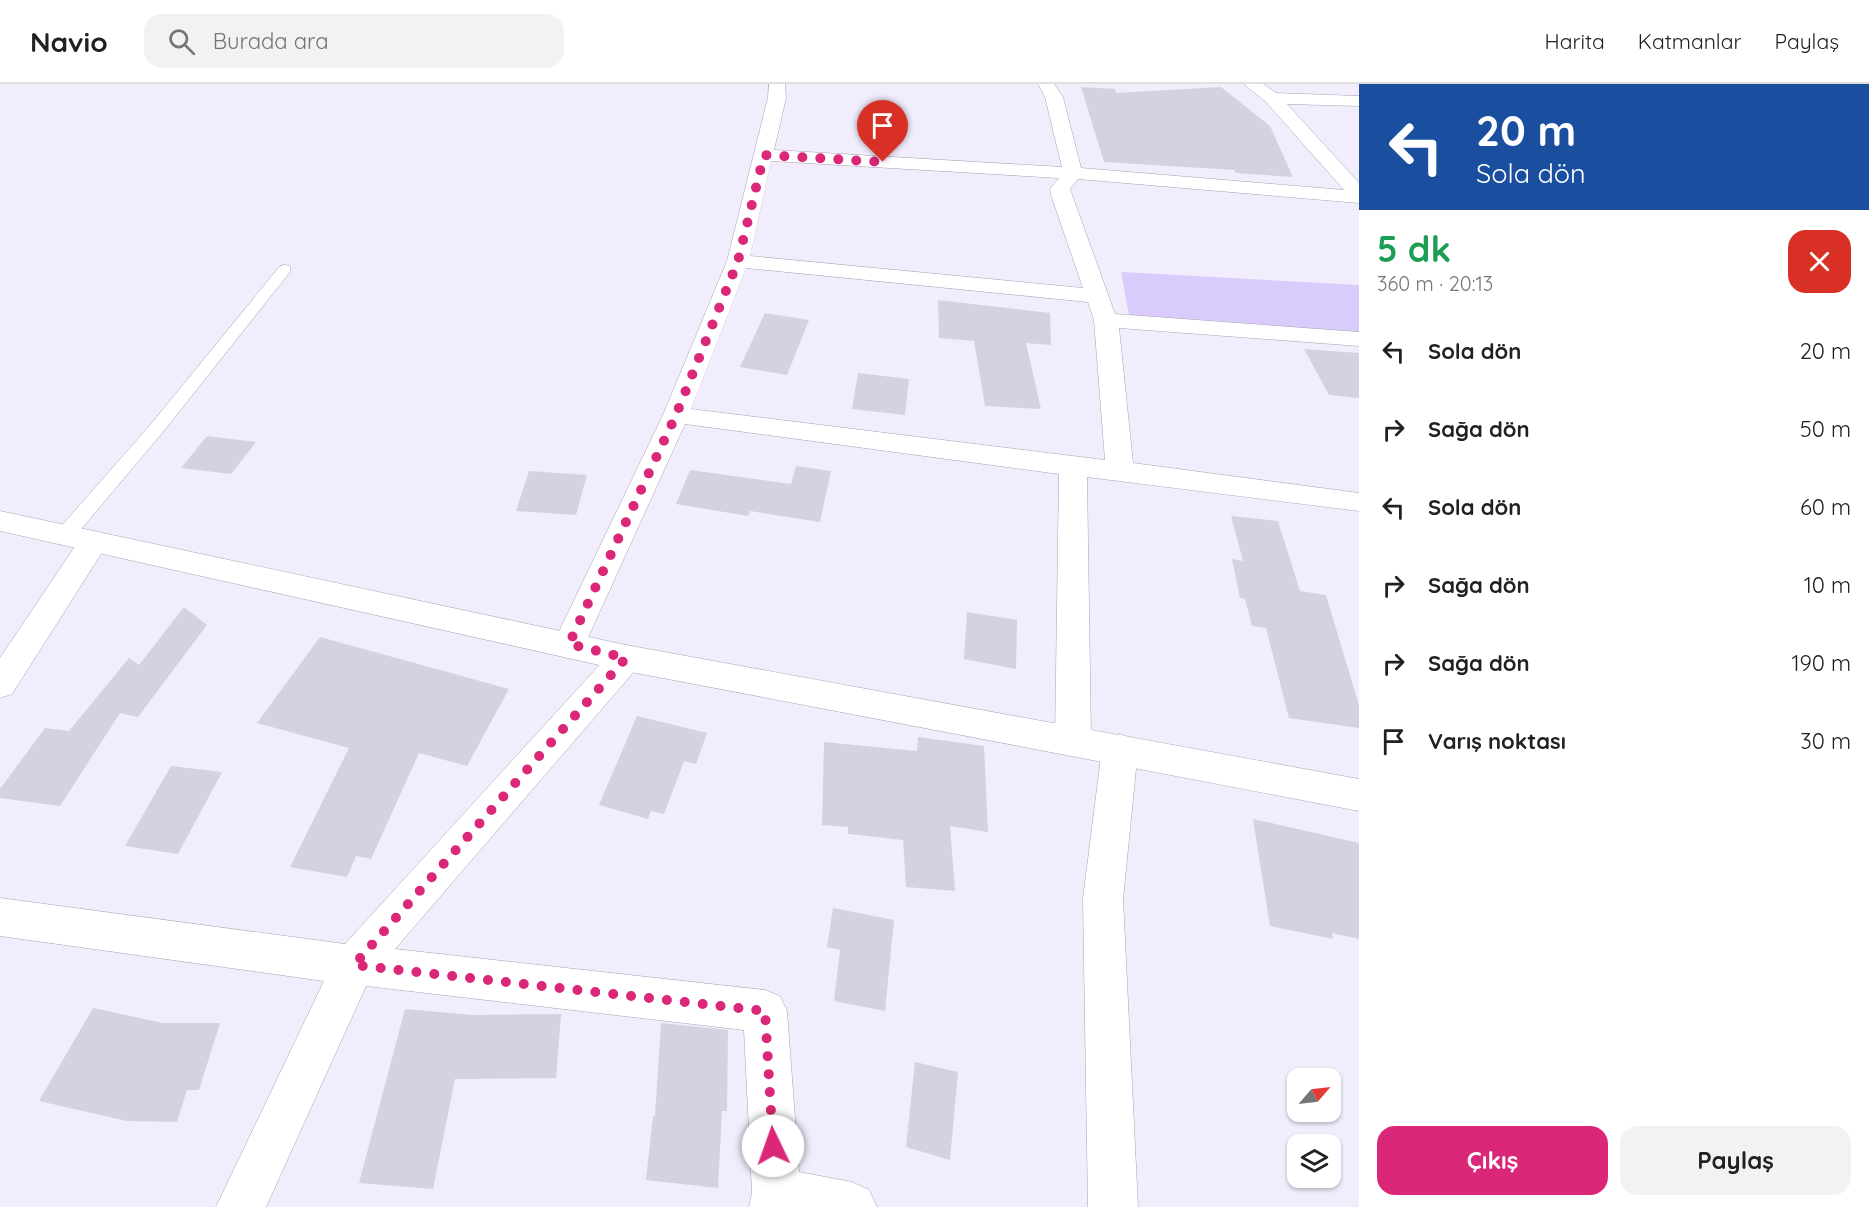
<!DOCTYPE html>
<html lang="tr">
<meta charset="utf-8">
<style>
body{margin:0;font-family:Quicksand,sans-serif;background:#f2f2f2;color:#202124;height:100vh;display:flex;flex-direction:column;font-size:22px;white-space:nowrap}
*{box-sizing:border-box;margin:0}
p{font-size:20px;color:#757577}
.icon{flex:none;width:33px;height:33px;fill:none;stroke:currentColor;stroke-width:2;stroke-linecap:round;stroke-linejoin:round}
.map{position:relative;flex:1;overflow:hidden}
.details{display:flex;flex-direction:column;background:#fff;width:510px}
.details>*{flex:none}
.top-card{background:#1a4fa0;color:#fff;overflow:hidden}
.needle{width:39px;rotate:62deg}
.tools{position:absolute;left:1287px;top:984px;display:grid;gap:12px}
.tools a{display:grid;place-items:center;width:54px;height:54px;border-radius:12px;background:#fff;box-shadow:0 2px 4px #0004;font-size:30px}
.pin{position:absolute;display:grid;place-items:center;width:51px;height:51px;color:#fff;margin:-62px -26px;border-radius:50% 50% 50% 0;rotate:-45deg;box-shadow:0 0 6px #0007}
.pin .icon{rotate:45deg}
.me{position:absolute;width:66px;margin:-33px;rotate:357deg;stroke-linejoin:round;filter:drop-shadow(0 0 4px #0008)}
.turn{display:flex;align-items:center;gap:21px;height:126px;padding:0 18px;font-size:27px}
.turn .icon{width:78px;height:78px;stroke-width:2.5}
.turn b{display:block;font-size:42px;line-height:51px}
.round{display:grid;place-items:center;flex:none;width:63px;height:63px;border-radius:18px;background:#f2f2f2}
.headline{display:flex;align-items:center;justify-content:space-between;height:102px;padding:0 18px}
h1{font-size:36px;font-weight:700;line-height:45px;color:#1e9e55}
.button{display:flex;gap:12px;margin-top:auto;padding:12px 18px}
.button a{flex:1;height:69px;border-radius:18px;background:#db2777;color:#fff;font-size:24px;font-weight:700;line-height:69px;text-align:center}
.button a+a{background:#f2f2f2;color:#202124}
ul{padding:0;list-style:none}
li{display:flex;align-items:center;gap:18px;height:78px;padding:0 18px}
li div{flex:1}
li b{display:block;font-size:22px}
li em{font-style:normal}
header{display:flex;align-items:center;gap:36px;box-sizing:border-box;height:84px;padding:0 30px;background:#fff;border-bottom:2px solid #e0e0e0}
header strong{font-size:28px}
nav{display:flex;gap:33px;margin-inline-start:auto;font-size:21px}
.search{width:420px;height:54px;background:#f2f2f2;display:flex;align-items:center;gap:15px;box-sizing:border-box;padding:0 21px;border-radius:18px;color:#757577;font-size:22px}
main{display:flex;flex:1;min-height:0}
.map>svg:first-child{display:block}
.green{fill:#d9ccfc}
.building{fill:#d5d1e1}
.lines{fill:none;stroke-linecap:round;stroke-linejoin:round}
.lane-casing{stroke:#a7a3b2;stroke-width:1}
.street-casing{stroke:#a7a3b2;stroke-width:1}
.secondary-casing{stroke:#a7a3b2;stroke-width:1}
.lane{fill:#fff;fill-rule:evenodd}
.street{fill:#fff;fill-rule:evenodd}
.secondary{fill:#fff;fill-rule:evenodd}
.route{stroke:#db2777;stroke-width:10;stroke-dasharray:0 18}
</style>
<header>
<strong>Navio</strong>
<div class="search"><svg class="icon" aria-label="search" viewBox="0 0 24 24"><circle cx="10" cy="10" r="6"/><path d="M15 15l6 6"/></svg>Burada ara</div>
<nav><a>Harita</a><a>Katmanlar</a><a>Paylaş</a></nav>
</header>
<main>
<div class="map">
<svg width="1359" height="1123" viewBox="0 0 1359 1123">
<rect width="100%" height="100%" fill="#f1edfd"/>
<path class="green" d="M1121,188L1359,201V249L1129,231Z"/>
<g class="building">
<path d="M1081,3L1115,5L1116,9L1221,3L1270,42L1293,93L1236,89L1234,86L1104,78Z"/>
<path d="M938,216L1050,229L1051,261L1026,259L1041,325L985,322L974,257L939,254Z"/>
<path d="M765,229L809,236L787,291L740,283Z"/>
<path d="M1304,265L1359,269V314L1329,311Z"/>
<path d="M858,289L909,295L905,331L852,325Z"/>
<path d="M207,352L256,358L231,390L181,384Z"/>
<path d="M796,382L831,387L820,438L750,427L748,432L676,420L690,386L791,400Z"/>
<path d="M529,387L587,391L576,431L516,427Z"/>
<path d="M1231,432L1278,437L1300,507L1326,511L1359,621V644L1289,634L1266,544L1252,542L1245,515L1240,514L1232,475L1243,477Z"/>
<path d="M184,523L207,541L138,633L120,629L60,722L0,714V705L45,644L69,647L129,574L139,581Z"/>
<path d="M967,528L1017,536L1016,585L964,575Z"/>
<path d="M320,553L509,605L467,682L419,669L371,775L356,772L347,793L290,783L349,664L257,639Z"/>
<path d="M637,632L707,649L696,680L684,677L664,730L651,727L648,735L599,721Z"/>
<path d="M918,653L984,662L988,748L950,742L955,807L906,803L903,756L848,750V743L822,741L824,658L917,667Z"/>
<path d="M171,682L222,688L178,770L125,762Z"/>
<path d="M1253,735L1359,759V855L1332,849L1333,855L1270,842Z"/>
<path d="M833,824L894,836L885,927L834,917L840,866L827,863Z"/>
<path d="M93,924L163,939H220L199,1006H187L177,1038L127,1037L39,1017Z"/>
<path d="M405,925L473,931L561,930L556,994L455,995L433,1105L359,1099Z"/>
<path d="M661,939L728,946L727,1027H722L718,1104L646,1096L653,1032H655Z"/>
<path d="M915,978L958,988L950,1076L906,1063Z"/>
</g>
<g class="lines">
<g class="lane-casing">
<path id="lane" d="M285,181L290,182V188L163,348L71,457H57L55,452L57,447L151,340L280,182Z"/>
</g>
<g class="street-casing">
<g id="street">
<path d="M769,0H785L786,14L774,66L1062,83L1045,13L1038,0H1054L1063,13L1081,84L1344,106L1266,18L1244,0H1263L1276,9L1359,12V22L1287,20L1359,99V119L1078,95L1070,105L1115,230L1359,248V262L1119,244L1133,379L1359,409V427L1087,393L1091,656L1086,666L1073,670L1060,666L1055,656L1059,390L685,340L581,569L569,572L557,569L553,560L663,331L727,177L768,14ZM771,77L1059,94L1050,105L1051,111L1083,204L750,172ZM746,184L1088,218L1094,236L1105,376L691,325Z"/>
<path d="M93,449L104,452L108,459L12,610L0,614V574L82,452Z"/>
<path d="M626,561L638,565L643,574L638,583L395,865L765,906L780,912L787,927L799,1088L852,1098L869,1106L877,1123H749L752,1108L744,946L366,902L266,1123H216L324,897L0,852V814L345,860L614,565Z"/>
<path d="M1120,650L1133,655L1138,665L1123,815L1138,1123H1088L1083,815L1102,665L1107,655Z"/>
</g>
</g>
<g class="secondary-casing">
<path id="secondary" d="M0,427L626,561L1359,695V727L626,587L0,447Z"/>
</g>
<use href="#lane" class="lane"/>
<use href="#street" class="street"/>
<use href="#secondary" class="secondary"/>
</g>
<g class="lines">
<path class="route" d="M773,1062L765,927L354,881L626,574L569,560L676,331L738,177L764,71L883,78"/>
</g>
</svg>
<div class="tools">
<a><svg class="needle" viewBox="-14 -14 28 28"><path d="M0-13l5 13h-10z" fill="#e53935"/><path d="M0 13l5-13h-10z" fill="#757577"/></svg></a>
<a><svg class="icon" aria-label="layers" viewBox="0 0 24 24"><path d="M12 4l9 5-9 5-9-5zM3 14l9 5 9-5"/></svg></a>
</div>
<div class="pin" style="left:883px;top:78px;background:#d93025"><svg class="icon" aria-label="arrive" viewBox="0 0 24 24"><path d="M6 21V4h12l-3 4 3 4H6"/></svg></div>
<svg class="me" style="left:773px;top:1062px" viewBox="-20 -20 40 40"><circle r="19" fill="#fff"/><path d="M0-13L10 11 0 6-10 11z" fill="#db2777"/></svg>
</div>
<section class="details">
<div class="top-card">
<div class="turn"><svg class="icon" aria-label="left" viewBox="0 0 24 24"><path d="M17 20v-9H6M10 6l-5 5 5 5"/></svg><div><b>20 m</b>Sola dön</div></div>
</div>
<div class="headline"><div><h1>5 dk</h1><p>360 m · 20:13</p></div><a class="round" style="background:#d93025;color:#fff"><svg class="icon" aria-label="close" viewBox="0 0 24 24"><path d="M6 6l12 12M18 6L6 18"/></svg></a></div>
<ul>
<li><svg class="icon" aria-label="left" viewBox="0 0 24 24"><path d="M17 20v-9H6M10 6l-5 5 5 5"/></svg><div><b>Sola dön</b></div><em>20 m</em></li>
<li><svg class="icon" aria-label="right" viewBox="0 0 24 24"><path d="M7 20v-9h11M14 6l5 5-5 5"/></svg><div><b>Sağa dön</b></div><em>50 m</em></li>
<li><svg class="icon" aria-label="left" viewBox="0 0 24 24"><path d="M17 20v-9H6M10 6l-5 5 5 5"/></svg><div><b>Sola dön</b></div><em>60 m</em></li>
<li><svg class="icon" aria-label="right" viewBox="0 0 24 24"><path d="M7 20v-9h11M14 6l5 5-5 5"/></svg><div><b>Sağa dön</b></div><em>10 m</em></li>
<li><svg class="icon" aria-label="right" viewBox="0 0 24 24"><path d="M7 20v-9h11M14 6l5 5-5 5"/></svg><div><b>Sağa dön</b></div><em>190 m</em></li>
<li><svg class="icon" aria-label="arrive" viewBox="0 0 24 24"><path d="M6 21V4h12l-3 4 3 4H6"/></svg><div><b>Varış noktası</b></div><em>30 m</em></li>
</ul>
<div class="button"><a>Çıkış</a><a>Paylaş</a></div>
</section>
</main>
